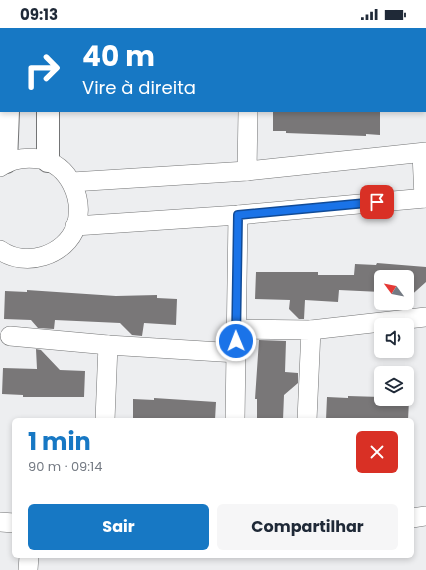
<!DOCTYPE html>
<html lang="pt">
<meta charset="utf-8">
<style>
body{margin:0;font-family:Poppins,sans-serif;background:#f6f6f7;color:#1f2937;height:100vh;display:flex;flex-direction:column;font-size:15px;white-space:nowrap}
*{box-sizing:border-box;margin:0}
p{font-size:13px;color:#747a83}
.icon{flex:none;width:22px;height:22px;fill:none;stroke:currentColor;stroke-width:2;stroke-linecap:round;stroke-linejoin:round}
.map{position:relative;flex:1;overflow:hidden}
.panel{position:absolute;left:12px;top:390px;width:402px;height:140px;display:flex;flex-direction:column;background:#fff;border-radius:6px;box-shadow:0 2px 6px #0003}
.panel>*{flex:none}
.hud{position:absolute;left:0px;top:0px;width:426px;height:84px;box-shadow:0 2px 6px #0003;background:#1778c4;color:#fff;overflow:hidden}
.needle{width:26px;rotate:302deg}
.controls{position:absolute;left:374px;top:242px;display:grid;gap:8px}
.controls a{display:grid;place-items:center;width:40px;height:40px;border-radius:6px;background:#fff;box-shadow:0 2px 6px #0003;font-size:20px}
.pin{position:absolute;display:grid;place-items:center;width:34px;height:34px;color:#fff;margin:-17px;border-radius:8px;box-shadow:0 2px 6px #0006}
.me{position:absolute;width:44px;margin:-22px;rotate:359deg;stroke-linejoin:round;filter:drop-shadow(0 0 3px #0008)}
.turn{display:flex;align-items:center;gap:14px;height:84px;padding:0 16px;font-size:18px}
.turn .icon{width:52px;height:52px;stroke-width:2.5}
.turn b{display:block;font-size:28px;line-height:34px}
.round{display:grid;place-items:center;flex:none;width:42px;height:42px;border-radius:6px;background:#f6f6f7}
.summary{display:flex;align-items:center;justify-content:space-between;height:68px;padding:0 16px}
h1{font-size:24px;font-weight:700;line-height:30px;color:#1778c4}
.primary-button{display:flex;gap:8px;margin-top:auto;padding:8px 16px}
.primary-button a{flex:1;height:46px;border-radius:6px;background:#1778c4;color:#fff;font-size:16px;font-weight:700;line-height:46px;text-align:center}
.primary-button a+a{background:#f6f6f7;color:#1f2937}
.status{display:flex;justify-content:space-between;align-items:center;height:28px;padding:0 20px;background:#fff;direction:ltr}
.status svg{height:11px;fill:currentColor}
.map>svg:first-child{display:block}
.building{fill:#797778}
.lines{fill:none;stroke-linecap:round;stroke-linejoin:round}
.minor-casing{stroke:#737475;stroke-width:20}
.tertiary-casing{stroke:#737475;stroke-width:24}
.minor{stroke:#fff;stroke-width:19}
.tertiary{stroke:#fff;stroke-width:22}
.route-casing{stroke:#114b97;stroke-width:10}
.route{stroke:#1a73e8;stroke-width:7}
</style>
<div class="status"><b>09:13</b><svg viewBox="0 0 49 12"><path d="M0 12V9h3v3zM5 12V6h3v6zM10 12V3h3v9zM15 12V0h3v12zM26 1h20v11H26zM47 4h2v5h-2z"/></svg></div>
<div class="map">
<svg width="426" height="542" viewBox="0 0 426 542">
<rect width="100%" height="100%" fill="#edeef0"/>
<g class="building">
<path d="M273,83H380V107L366,106V108L286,105V103H273Z"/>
<path d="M377,235L426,239V254L407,271V249H381V264L339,262L338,274L305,272L304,291H299L289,281L290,272L255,271L256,244H318V247H354L355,236L376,237Z"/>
<path d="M27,262L116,268L157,267V270L177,271L176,297L144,295L142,308L132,307L120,295L55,292L54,301L38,300L31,292L4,291L5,263L27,264Z"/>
<path d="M391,275H403L396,281Z"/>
<path d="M259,312L286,313L285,344L298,345V355L284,367L283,392H257V371H255Z"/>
<path d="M36,321L41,322L60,342L85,343L84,369H23V367L2,366L3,340L37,341Z"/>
<path d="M348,368L381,369V371L409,372L408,392H326L327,369L348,370Z"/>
<path d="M154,370L216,374L215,392H133V371L154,372Z"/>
</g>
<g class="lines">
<g class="minor-casing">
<g id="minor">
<path d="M250,1V0"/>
<path d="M422,125L424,170"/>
<path d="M0,139C12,130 26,129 40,131C70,137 84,171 76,198C66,228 25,240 0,222"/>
<path d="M247,143L248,83"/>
<path d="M72,154L247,143L426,124"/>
<path d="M75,198L238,187L426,170"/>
<path d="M236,301L311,302L307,392"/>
<path d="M311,302L426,289"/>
<path d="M10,308L108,317"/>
<path d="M105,392L108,317L237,325"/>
<path d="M235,392L238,187"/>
<path d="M412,490L426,488"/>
<path d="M0,494L14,495"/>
<path d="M28,542L29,528"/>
</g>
</g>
<g class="tertiary-casing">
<g id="tertiary">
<path d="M11,1V0"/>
<path d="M49,1V0"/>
<path d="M48,133V83"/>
<path d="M6,134L8,83"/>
</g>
</g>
<use href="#minor" class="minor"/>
<use href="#tertiary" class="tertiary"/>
</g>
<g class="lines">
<g class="route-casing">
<path id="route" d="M236,313L238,187L377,174"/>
</g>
<use href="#route" class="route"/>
</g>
</svg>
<div class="controls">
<a><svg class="needle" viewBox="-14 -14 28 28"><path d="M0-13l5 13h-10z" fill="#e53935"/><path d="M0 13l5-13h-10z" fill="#747a83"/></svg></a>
<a><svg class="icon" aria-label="sound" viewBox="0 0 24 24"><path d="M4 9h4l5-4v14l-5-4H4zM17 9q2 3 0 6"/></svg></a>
<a><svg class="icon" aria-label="layers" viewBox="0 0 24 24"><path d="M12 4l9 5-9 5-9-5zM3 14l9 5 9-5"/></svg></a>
</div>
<div class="pin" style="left:377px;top:174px;background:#d93025"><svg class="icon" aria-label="arrive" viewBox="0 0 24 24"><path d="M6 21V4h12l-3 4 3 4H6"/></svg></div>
<svg class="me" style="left:236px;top:313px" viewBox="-20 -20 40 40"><circle r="17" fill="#1a73e8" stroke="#fff" stroke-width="3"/><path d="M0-11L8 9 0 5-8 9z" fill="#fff"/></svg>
<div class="hud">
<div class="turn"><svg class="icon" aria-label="right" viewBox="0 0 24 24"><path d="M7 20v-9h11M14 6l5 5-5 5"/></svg><div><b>40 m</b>Vire à direita</div></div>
</div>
<section class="panel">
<div class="summary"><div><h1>1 min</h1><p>90 m · 09:14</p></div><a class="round" style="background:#d93025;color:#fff"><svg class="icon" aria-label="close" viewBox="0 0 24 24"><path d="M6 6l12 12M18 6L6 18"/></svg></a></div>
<div class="primary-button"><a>Sair</a><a>Compartilhar</a></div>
</section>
</div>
